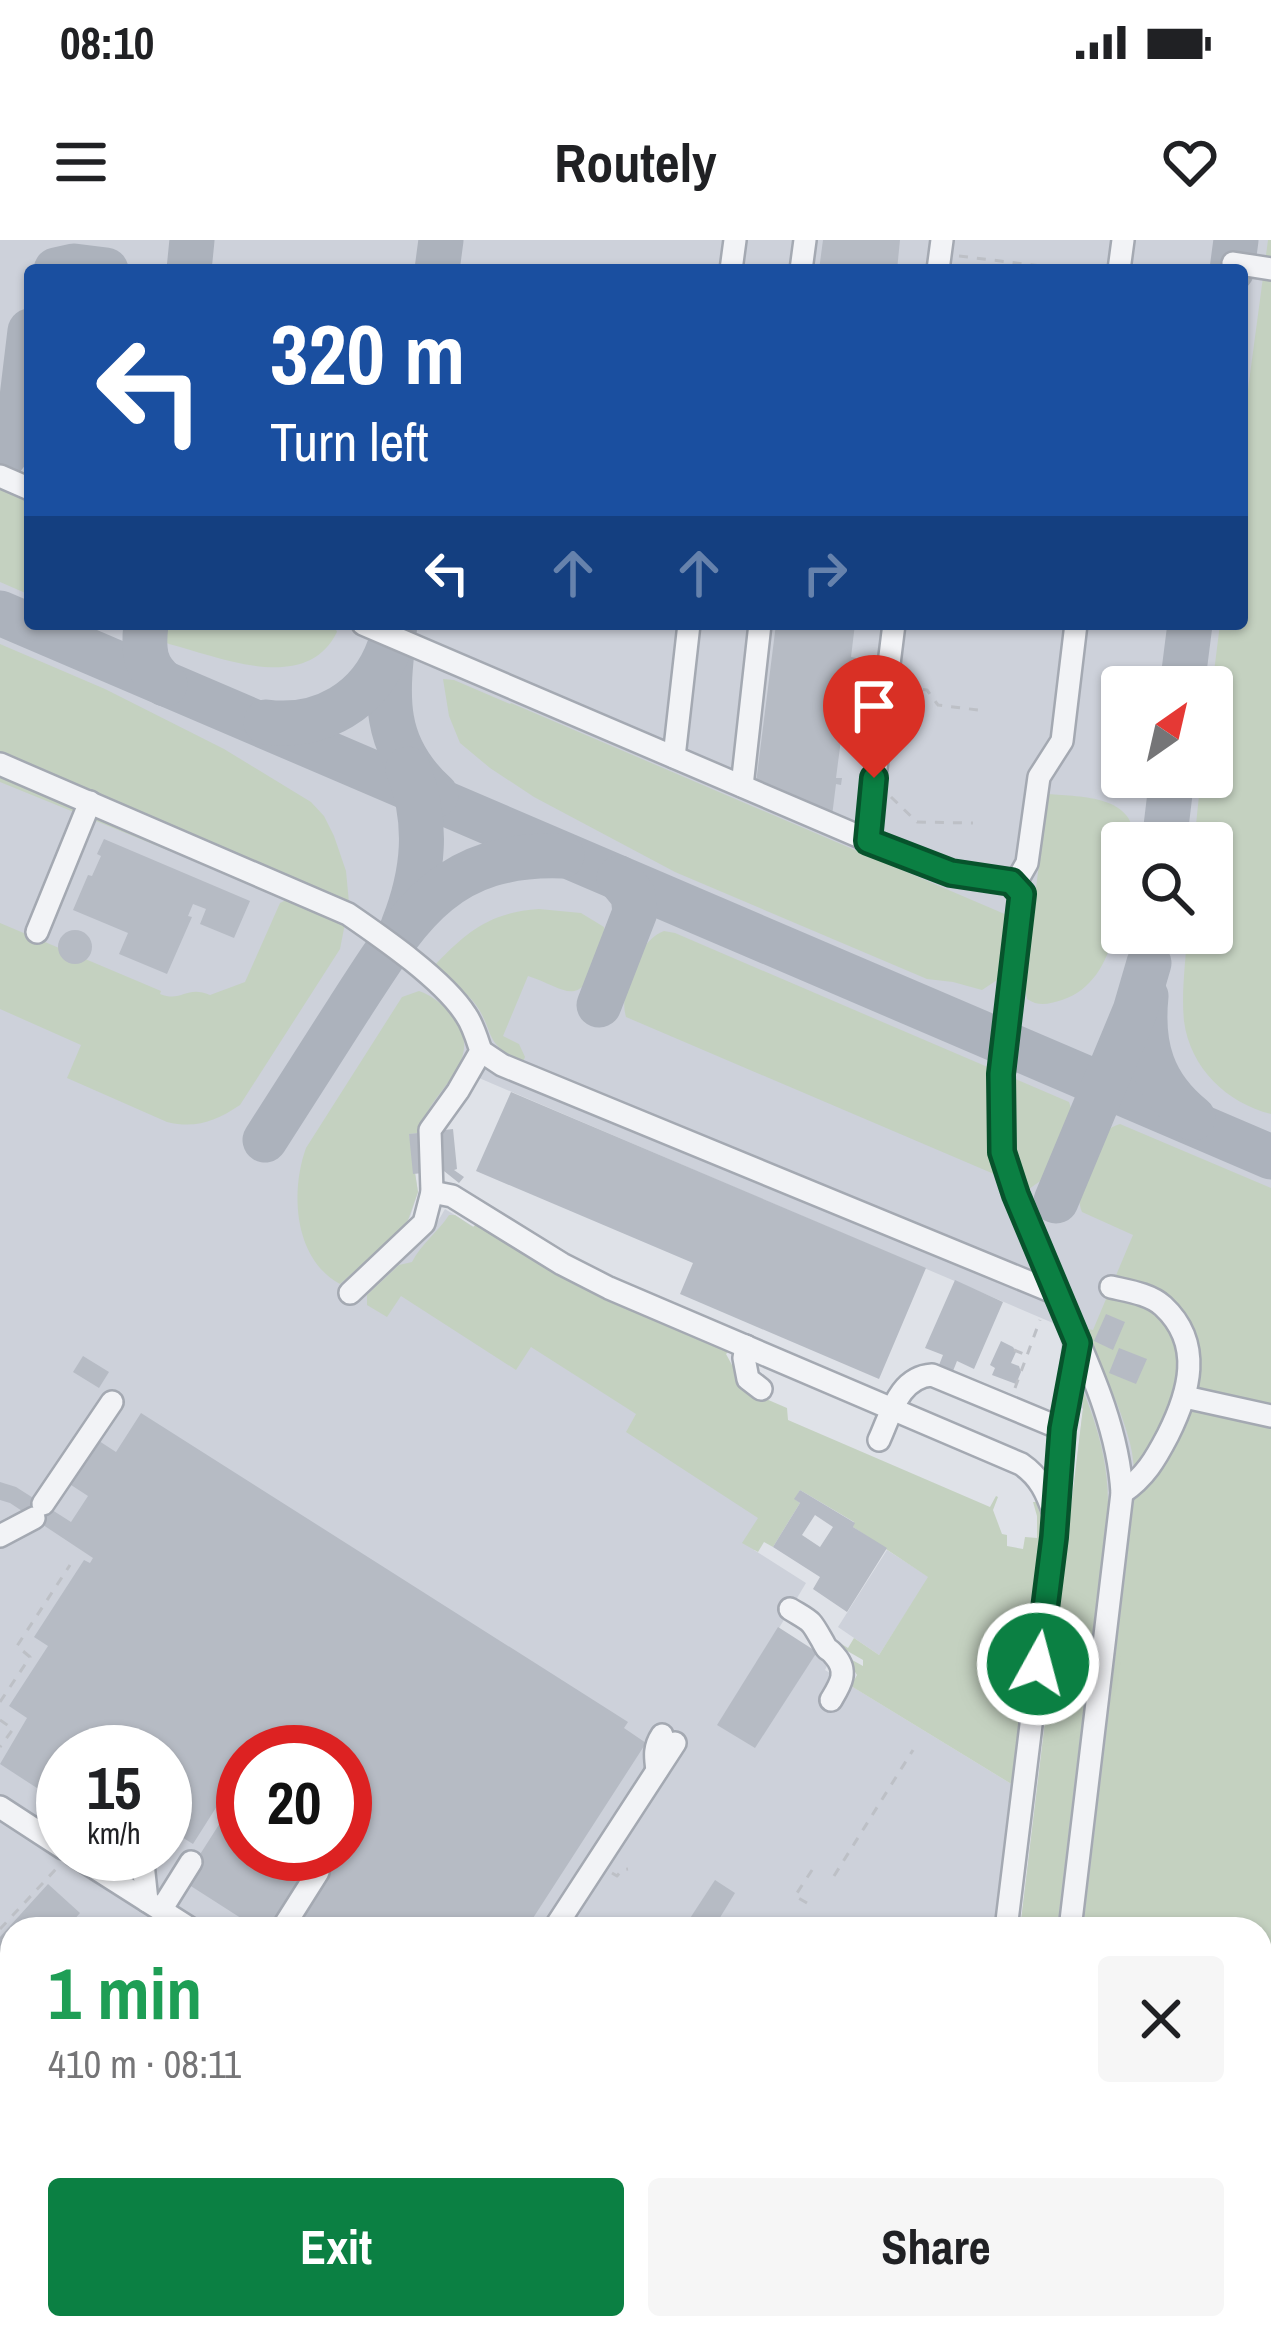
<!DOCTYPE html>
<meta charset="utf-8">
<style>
body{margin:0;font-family:"Archivo Narrow",sans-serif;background:#f6f6f6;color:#202124;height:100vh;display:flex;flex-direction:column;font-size:45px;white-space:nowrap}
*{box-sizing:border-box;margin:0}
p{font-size:39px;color:#757577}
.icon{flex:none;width:66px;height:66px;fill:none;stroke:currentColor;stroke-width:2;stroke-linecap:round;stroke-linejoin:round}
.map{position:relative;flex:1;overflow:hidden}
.details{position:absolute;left:0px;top:1677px;width:1272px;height:423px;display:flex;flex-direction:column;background:#fff;border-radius:36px 36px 0 0;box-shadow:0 3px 9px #0004}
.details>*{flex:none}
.top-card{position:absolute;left:24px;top:24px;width:1224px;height:366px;border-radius:12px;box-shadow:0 3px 9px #0004;background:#1a4fa0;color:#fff;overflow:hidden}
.needle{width:78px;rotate:34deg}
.controls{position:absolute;left:1101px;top:426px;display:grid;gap:24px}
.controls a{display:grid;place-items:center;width:132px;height:132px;border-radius:12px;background:#fff;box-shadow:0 3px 9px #0004;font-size:60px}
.speed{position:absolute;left:36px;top:1485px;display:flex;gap:24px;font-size:60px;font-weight:700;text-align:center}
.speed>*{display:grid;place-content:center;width:156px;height:156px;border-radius:50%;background:#fff;box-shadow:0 3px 9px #0004;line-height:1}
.speed small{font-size:30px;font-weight:400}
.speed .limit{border:18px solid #d22;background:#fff;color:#111}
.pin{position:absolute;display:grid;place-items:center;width:102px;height:102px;color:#fff;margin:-123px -51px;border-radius:50% 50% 50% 0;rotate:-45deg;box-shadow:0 0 12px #0007}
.pin .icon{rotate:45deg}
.me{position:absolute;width:132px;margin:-66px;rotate:7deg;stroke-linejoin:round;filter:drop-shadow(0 0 9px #0008)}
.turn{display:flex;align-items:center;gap:42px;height:252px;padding:0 48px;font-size:54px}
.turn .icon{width:156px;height:156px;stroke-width:2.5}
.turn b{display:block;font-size:84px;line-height:102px}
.lanes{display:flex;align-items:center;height:114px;padding:0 48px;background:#0003;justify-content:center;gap:60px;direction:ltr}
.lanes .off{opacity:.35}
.round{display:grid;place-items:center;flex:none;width:126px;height:126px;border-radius:12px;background:#f6f6f6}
.summary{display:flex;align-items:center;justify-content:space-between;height:204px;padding:0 48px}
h1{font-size:72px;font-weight:700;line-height:90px;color:#1e9e55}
.cta{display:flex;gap:24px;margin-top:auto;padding:24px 48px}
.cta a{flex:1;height:138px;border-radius:12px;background:#0b8043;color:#fff;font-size:48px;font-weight:700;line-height:138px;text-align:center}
.cta a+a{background:#f6f6f6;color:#202124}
.status{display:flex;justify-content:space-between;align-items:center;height:84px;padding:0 60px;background:#fff;direction:ltr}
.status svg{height:33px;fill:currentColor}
header{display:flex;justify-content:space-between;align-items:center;height:156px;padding:0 48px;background:#fff;font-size:54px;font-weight:700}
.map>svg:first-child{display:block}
.built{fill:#cdd1da;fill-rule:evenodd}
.green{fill:#c4d1c0}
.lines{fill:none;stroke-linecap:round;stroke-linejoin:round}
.taxiway{stroke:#acb2bc;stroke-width:45}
.building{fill:#b6bbc4;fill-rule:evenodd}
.minor-casing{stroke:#a4a9b2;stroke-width:26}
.path{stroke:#bdc0c6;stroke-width:3;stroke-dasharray:9 9;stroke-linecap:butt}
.minor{stroke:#f2f3f6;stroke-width:21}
.route-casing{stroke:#07532c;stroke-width:30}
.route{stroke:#0b8043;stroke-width:21}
</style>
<div class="status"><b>08:10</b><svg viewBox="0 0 49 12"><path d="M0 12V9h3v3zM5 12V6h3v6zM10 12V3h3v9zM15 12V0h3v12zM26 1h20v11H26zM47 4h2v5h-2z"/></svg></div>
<header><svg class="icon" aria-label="menu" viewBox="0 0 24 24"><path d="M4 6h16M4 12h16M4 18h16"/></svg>Routely<svg class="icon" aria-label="heart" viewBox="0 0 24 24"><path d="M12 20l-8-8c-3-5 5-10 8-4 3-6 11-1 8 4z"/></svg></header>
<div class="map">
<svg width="1271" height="2098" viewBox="0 0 1271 2098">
<rect width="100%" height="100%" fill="#dfe2e8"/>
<g class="built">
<path d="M0,0H1271V2098H983V2088H1260V1689H1020L1083,1169L1057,1158L1061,1107L1060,1098L1053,1083L458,829L423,878L420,893L409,894L418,952L410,977L395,996L410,1011L434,988L445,969L716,1138L800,1242L754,1310L806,1343L779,1388L829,1422L825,1430L1013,1545L995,1689H12V2088H821L818,2094L825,2098H0ZM30,30H1242V384H30ZM1122,447H1212V537H1122ZM1122,603H1212V693H1122ZM63,1512H165V1614H63ZM243,1512H345V1614H243Z"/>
<path d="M887,1310L929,1337L879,1415L838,1387Z"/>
</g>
<g class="green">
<path d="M1268,0H1271V874C1227,863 1190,828 1184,781C1181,752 1186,721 1187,693H1212V603H1194L1201,537H1212V448L1220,384H1242V194Z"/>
<path d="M0,248H12L30,256V355L0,342Z"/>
<path d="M164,384H328L335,387L337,392C306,455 220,417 169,404L165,402Z"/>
<path d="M0,404L105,449L224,509L311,562L324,576L334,596L346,631L349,663L340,709L240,865C216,881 196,889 167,882L67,838L81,805L0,769V683L161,751L160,754C182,763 186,745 210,755L245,742L280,663L288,659L0,542Z"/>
<path d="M443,439L454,440L510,464L511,463L1007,675L1000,738L982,750L953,742L927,739L675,632L534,557L490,528L460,503L449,476Z"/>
<path d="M1048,554C1082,557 1137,555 1134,603H1122C1122,654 1121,741 1062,760C1049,764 1039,767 1027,759L1024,742Z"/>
<path d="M539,669L581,673L604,687C607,701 602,710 596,723C578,769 565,748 528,736L503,796L519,804L525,817L523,822C482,803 496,794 476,765C465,750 447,739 433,727C466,692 490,672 539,669Z"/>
<path d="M664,691L675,693L1069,862L1075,881L1053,932L1029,949L626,777C618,752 639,699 664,691Z"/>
<path d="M419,751C434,756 447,768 456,781C486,825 424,854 420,893L409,894L418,952L408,980L395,996L340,1044C294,1019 290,952 306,908L402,757Z"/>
<path d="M1120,884L1271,948V2098H1094L1087,2088H1260V1689H1083L1134,1260C1134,1241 1135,1222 1130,1203C1120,1164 1100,1125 1084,1088L1093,1090L1133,995L1082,972C1071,946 1092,891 1120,884Z"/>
<path d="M449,975H455L473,987L476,984L558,1033L729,1111L726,1114L732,1125L737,1127L757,1155L787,1168L788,1180L990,1267L996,1256L998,1257L993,1270L1002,1294L1007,1295V1306L1023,1309L1025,1297L1037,1298V1276L1033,1262H1036L1042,1279V1299L1013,1545L851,1446L857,1435L845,1416L863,1426V1420L837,1405L832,1398L848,1408L854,1398L879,1415L928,1337L853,1287L854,1282L800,1250L795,1259L800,1263L773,1307L764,1302L758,1312L742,1303L758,1278L626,1192L636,1174L531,1107L516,1130L401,1056L387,1077L367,1065V1055L399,1025L412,1022C421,1004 438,992 449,975Z"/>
<path d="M1082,1153H1084C1099,1191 1108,1224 1108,1264L1057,1689H1020L1083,1168Z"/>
</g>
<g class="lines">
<g class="taxiway">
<path d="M56,30L74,26L106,30"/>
<path d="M189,30L192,0"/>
<path d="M437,30L441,0"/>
<path d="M1232,30L1236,0"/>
<path d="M0,221L17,199L30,91"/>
<path d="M0,373L1271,917"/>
<path d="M146,384C143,410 144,427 165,444"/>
<path d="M395,384C387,453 379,504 436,555"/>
<path d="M1182,447L1190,384"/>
<path d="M266,482C321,489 370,461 389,408"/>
<path d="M1164,603L1172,537"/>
<path d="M403,686C424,633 429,582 408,529"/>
<path d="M1146,756C1141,806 1152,845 1193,878"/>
<path d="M599,765L635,672L633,655L619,638"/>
<path d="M265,900C294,855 322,811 350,767C407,679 443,612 562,616"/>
<path d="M1056,961L1135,771L1149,723"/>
</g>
</g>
<g class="building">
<path d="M823,0H900L897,30H819Z"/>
<path d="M776,384H855L851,417L856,418L855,424H850L844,477L850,478L849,485L843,484L836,538H842L841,545L836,544L832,576L756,543Z"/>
<path d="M104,599L250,661L234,698L200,684L206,669L193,664L188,676L192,677L167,734L119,714L128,693L73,670L88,635L92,636L101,616L97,614Z"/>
<circle cx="75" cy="707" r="17"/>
<path d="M511,852L926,1028L879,1139L680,1054L693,1023L476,931Z"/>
<path d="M453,889L457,929L454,930L464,937L459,943L444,931L413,934L409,894Z"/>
<path d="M955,1040L1003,1062L974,1129L957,1121L953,1131L939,1125L943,1115L925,1108Z"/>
<path d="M1106,1074L1125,1082L1113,1110L1094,1101Z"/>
<path d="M1001,1101L1013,1107L1016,1112L1011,1123L1019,1126L1021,1132L1016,1144L992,1135L995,1128L990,1125Z"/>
<path d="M1119,1108L1147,1119L1136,1144L1109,1133Z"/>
<path d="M83,1116L109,1132L99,1148L73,1132Z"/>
<path d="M141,1173L628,1482L624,1488L646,1503L526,1689H288L336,1614H345V1599L360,1576L349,1570L345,1576V1512H260L254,1508L251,1512H243V1525L193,1604L177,1594L184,1582L165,1569V1512H63V1565L0,1524L27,1478L9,1466L48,1406L34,1397L84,1320L90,1323L93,1318L10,1263L0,1260V1242L16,1247L71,1282L88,1256L68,1243L96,1199L116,1212Z"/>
<path d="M800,1250L855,1283L853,1287L887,1308L847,1372L813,1349L820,1337L773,1307L800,1263L794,1259ZM815,1275L833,1287L820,1307L802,1295Z"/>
<path d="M778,1387L817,1412L755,1508L717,1485Z"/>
<path d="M243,1547V1614H321L273,1689H258L183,1641Z"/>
<path d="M715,1640L735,1653L713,1689H683Z"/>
<path d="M48,1644L80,1673L66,1689H12V1774L0,1764V1697Z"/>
<path d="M12,1899V1962L0,1975V1912Z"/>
</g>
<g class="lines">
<g class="minor-casing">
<g id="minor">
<path d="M1233,23L1271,29"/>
<path d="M731,30L735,0"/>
<path d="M801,30L805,0"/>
<path d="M938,30L942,0"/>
<path d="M1119,30L1123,0"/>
<path d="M0,236L30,249"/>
<path d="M363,384L926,625L977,638L1011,642L1021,650L1022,664L1001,834L1002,912L1011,942L1058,1054"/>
<path d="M674,517L689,384"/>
<path d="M0,524L348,674C383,698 444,740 466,775C473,785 477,799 481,811L458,851L430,890L432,952L424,983L350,1053"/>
<path d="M742,546L760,384"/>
<path d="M867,600L894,384"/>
<path d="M1015,644L1027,623L1039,537L1062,501L1076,384"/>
<path d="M37,692L90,562"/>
<path d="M481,811L502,825L1058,1054C1085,1118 1118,1183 1122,1253L1070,1689"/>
<path d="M432,952L452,956L562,1024L609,1048L1021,1224C1040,1237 1047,1253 1054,1274"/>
<path d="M1111,1047C1128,1051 1150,1054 1163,1066C1204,1104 1189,1153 1168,1195C1155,1220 1145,1237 1122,1253"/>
<path d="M746,1106L744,1118L748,1139L761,1149"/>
<path d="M1185,1157L1271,1176"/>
<path d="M879,1200C891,1174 899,1137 932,1135L1062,1189"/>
<path d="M43,1264L112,1162"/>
<path d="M0,1296L34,1278"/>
<path d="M790,1369C813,1383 810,1379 823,1402C830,1415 826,1405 835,1416C849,1432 840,1445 831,1460"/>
<path d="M657,1530C655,1516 654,1507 662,1495"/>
<path d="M0,1567L63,1608"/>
<path d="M73,1614L191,1689"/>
<path d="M142,1614L147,1661"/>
<path d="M161,1670L191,1622"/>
<path d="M282,1689L318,1632"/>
<path d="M554,1689L675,1503"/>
<path d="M1006,1689L1054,1297L1062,1189L1078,1104"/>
<path d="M1260,1755L1271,1748"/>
<path d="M0,1831L12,1819"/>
<path d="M1260,2052L1271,2054"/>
<path d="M828,2088L844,2098"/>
<path d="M1069,2088L1076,2098"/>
<path d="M399,2098L402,2088"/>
<path d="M443,2098L449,2088"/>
<path d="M482,2098L489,2088"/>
<path d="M551,2098L557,2088"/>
<path d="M957,2098L960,2088"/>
</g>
</g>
<g class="path">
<path d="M959,16L1041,26"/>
<path d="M905,447L927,450L938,465L986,471"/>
<path d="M891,557L917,582L973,583"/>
<path d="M1014,1110L1024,1114"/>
<path d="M1015,1148L1040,1080"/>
<path d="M0,1462L30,1417L17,1406L70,1325"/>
<path d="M0,1480L13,1489L0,1507"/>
<path d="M612,1633L617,1636L622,1630L628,1629"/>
<path d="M834,1636L913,1510"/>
<path d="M807,1663L795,1656L816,1624"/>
<path d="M0,1689L56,1629"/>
<path d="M1,2067L12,2077"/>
<path d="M25,2088L36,2098"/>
</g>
<use href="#minor" class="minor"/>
</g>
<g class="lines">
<g class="route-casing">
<path id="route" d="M874,538L868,601L951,633L1011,642L1022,654L1001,834L1002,912L1016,955L1078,1103L1062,1189L1054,1297L1038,1424"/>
</g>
<use href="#route" class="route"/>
</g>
</svg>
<div class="controls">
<a><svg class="needle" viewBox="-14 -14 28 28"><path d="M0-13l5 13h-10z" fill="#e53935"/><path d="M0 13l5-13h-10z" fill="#757577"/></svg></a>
<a><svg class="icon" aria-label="search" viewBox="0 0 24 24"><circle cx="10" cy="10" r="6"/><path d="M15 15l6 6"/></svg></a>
</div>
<div class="speed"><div>15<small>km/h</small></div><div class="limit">20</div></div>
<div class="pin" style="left:874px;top:538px;background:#d93025"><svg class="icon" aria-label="arrive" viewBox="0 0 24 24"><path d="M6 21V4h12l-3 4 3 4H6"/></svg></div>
<svg class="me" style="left:1038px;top:1424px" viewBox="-20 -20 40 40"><circle r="17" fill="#0b8043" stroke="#fff" stroke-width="3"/><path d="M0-11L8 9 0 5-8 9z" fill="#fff"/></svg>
<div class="top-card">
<div class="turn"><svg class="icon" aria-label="left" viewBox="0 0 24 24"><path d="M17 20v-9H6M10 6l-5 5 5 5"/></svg><div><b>320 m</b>Turn left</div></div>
<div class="lanes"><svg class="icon" aria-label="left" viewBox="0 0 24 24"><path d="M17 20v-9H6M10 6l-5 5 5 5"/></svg><svg class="icon off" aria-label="ahead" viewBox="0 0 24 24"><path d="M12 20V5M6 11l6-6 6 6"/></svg><svg class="icon off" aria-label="ahead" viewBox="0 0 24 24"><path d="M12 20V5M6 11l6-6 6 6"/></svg><svg class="icon off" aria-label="right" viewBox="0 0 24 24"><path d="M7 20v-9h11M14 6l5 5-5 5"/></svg></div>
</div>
<section class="details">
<div class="summary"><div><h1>1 min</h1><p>410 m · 08:11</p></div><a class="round"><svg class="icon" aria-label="close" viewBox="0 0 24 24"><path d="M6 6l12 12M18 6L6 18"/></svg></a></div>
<div class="cta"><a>Exit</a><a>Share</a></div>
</section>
</div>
